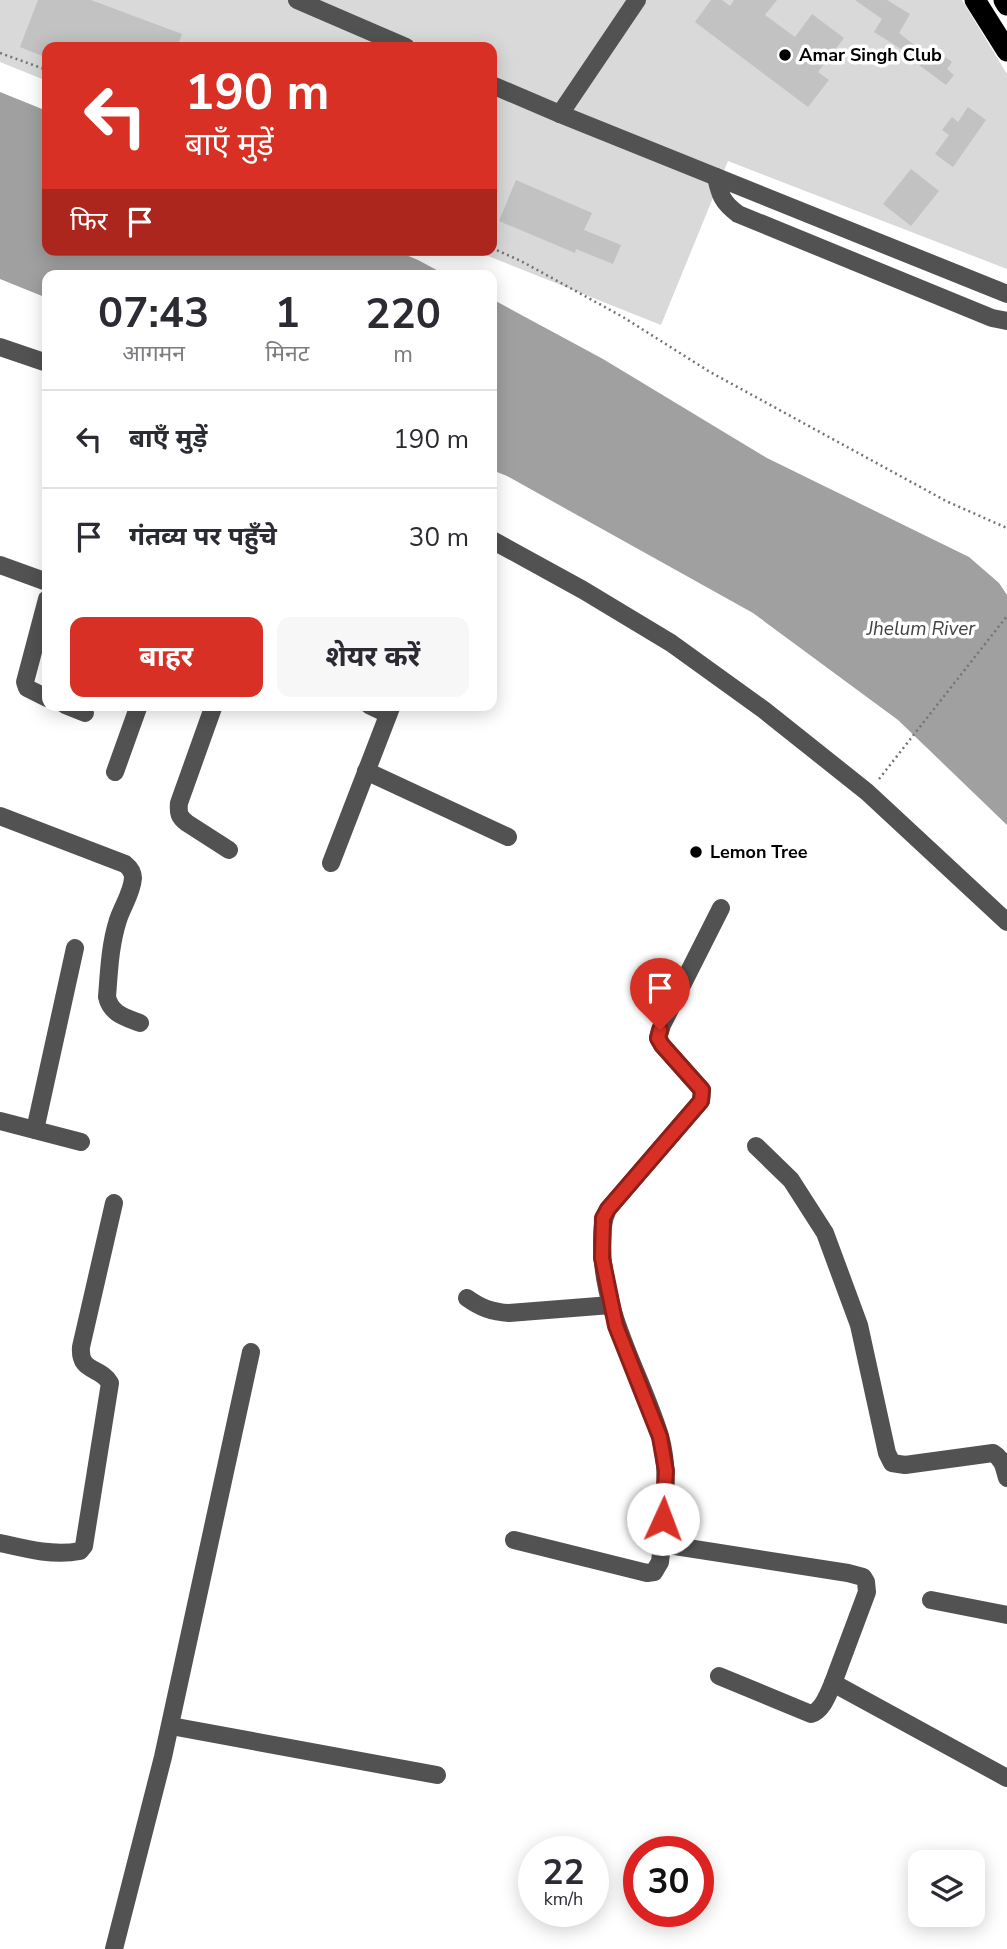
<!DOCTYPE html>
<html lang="hi">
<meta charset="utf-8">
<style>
body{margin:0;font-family:"Nunito Sans","Noto Sans Devanagari",sans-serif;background:#f7f7f7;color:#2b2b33;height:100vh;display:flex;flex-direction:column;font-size:26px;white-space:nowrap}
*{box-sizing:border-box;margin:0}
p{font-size:23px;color:#7c7c81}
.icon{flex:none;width:38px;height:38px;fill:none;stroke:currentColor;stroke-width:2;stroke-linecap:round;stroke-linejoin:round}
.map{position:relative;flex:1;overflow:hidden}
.side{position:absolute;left:42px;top:270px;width:455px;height:441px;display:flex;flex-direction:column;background:#fff;border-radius:14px;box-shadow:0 4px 18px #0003}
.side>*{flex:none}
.banner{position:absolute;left:42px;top:42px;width:455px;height:214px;border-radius:14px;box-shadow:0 4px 18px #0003;background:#d93025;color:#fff;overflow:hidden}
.tools{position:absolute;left:908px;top:1850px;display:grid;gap:14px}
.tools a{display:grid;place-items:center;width:77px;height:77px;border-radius:14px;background:#fff;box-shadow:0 4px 18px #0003;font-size:35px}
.speed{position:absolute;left:518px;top:1836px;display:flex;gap:14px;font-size:35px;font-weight:700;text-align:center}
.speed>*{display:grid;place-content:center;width:91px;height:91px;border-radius:50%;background:#fff;box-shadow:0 4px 18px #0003;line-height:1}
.speed small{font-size:18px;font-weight:400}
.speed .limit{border:10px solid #d22;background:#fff;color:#111}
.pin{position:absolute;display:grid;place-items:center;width:60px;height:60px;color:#fff;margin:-72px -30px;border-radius:50% 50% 50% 0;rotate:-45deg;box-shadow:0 0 7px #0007}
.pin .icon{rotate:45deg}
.me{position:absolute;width:77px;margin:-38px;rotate:2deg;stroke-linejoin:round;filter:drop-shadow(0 0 5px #0008)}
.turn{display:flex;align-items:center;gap:24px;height:147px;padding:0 28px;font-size:32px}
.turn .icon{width:91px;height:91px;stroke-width:2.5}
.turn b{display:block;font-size:49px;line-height:60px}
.then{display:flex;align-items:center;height:66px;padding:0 28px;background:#0003;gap:14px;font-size:26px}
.eta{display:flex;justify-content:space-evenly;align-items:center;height:119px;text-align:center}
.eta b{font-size:42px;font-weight:700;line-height:49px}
.action{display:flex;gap:14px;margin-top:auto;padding:14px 28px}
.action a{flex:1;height:80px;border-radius:14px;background:#d93025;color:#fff;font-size:28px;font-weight:700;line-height:80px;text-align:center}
.action a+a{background:#f7f7f7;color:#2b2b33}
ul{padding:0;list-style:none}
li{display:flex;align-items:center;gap:21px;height:98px;padding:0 28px;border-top:2px solid #e1e1e2}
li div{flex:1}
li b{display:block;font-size:26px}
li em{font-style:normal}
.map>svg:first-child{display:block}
.green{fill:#d9d9d9}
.water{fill:#a0a0a0}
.building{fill:#c2c2c2}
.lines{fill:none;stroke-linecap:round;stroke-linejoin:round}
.path{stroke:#747474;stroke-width:2.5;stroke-dasharray:2 3.5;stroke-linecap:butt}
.minor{stroke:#525252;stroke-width:18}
.highway{stroke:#000;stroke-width:21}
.route-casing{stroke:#8d1f18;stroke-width:18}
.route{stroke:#d93025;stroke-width:12}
.poi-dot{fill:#000;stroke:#fff;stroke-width:2.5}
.labels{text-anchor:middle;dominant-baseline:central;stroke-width:7;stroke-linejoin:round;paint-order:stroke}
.poi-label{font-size:18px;font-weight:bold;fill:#000;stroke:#fff;text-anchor:start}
.water-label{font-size:19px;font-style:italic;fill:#414141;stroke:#fff}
</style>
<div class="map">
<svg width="1007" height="1949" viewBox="0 0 1007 1949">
<rect width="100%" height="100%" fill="#fff"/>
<path class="green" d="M0,0H962L1007,74V269L728,161L661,325L473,250H492V47H47V81L0,62Z"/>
<g class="water">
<path d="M0,92L47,111V250H394L418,260L446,275H47V298L0,279Z"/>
<path d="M492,299L603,359L767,458L969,557L999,583L1007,595V825L898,720L753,613L507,476L492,470Z"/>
</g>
<g class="building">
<path d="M38,0H91L182,34L177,47H47V58L20,47Z"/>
<path d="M711,0H722L730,6L734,0H777L765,15L795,37L812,14L844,38L818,72L829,80L808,107L695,22Z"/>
<path d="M855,0H887L910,14L899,33L927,55L933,48L952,62L947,69L954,75L946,85L904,54L906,52L874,32L882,19Z"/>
<path d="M968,107L986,120L953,167L935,154L949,135L942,130L952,117L958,122Z"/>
<path d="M911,169L939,191L911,226L883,204Z"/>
<path d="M516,180L592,213L584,230L621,245L613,264L576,249L575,253L499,221Z"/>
</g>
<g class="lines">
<g class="path">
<path d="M0,53L47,70"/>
<path d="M492,248L521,261L623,317L710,372L946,501L1007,528"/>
<path d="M879,779L1007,616"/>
</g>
<g class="minor">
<path d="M297,0L406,47"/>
<path d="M492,85L560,114L1007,294"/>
<path d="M560,114L637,0"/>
<path d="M716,177C720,195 722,202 738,214L992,318L1007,321"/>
<path d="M0,347L47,363"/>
<path d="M492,540L583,590L671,643L764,710L867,792L1007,922"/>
<path d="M0,565L47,582"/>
<path d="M47,599L25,682L27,688L47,698"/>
<path d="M65,705L85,713"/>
<path d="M214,705L179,803C178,813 179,817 187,823L229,850"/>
<path d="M369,705L388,714"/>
<path d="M366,771L508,837"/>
<path d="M115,772L139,705"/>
<path d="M0,816L125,864C130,868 133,872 133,878C132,893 122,907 118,920C110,945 109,971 107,997C111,1014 125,1017 140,1023"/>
<path d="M331,863L392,705"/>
<path d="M721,908L662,1025L658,1038L662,1045L702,1090L701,1101L608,1209C602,1221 602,1233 602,1246C603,1315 640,1372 660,1436C670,1470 664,1509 662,1544L848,1573L863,1577L866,1582L867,1592L833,1683L1007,1778"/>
<path d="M0,1121L81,1142"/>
<path d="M35,1130L75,948"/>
<path d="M756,1146L791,1180L825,1233L859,1325L887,1453L892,1463L905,1465L993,1453C1003,1459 1004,1467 1007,1478"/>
<path d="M467,1298C481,1308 492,1312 509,1313L611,1305"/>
<path d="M514,1540L647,1573L654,1572L660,1562L662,1544"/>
<path d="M0,1543C26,1549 53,1556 80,1551L84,1546L110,1383C100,1366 79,1373 81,1347L114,1203"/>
<path d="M931,1600L1007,1615"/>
<path d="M719,1676L811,1714C823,1710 828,1694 833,1683"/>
<path d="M171,1726L437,1775"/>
<path d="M114,1949L163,1757L251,1352"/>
</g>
<g class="highway">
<path d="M975,0L1007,51"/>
<path d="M1004,0L1007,5"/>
</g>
</g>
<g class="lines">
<g class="route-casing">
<path id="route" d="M660,1030L658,1038L662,1045L702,1090L701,1101L608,1209L603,1218L602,1258L616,1326L660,1437L666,1471L663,1519"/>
</g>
<use href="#route" class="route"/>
</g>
<g class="poi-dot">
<circle cx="785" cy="55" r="7"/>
<circle cx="696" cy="852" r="7"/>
</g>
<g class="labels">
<g class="poi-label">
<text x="799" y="55">Amar Singh Club</text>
<text x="710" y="852">Lemon Tree</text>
</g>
<g class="water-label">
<text x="921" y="629">Jhelum River</text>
</g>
</g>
</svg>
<div class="tools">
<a><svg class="icon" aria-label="layers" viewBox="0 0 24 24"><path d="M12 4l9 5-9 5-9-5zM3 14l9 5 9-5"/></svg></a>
</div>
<div class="speed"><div>22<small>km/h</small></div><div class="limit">30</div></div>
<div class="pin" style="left:660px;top:1030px;background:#d93025"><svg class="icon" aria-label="arrive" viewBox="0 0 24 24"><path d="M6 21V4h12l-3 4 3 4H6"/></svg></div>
<svg class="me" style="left:663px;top:1519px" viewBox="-20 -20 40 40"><circle r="19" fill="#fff"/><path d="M0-13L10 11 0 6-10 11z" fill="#d93025"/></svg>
<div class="banner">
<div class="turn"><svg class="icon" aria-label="left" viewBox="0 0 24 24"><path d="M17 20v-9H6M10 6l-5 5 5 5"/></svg><div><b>190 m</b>बाएँ मुड़ें</div></div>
<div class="then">फिर<svg class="icon" aria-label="arrive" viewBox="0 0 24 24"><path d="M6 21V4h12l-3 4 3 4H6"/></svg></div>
</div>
<section class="side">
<div class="eta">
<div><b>07:43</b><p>आगमन</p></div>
<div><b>1</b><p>मिनट</p></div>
<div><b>220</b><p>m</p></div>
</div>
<ul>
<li><svg class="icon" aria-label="left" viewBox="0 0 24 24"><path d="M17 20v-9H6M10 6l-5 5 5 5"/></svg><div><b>बाएँ मुड़ें</b></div><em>190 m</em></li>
<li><svg class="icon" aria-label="arrive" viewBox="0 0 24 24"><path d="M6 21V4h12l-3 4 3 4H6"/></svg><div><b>गंतव्य पर पहुँचे</b></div><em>30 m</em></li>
</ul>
<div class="action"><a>बाहर</a><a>शेयर करें</a></div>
</section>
</div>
